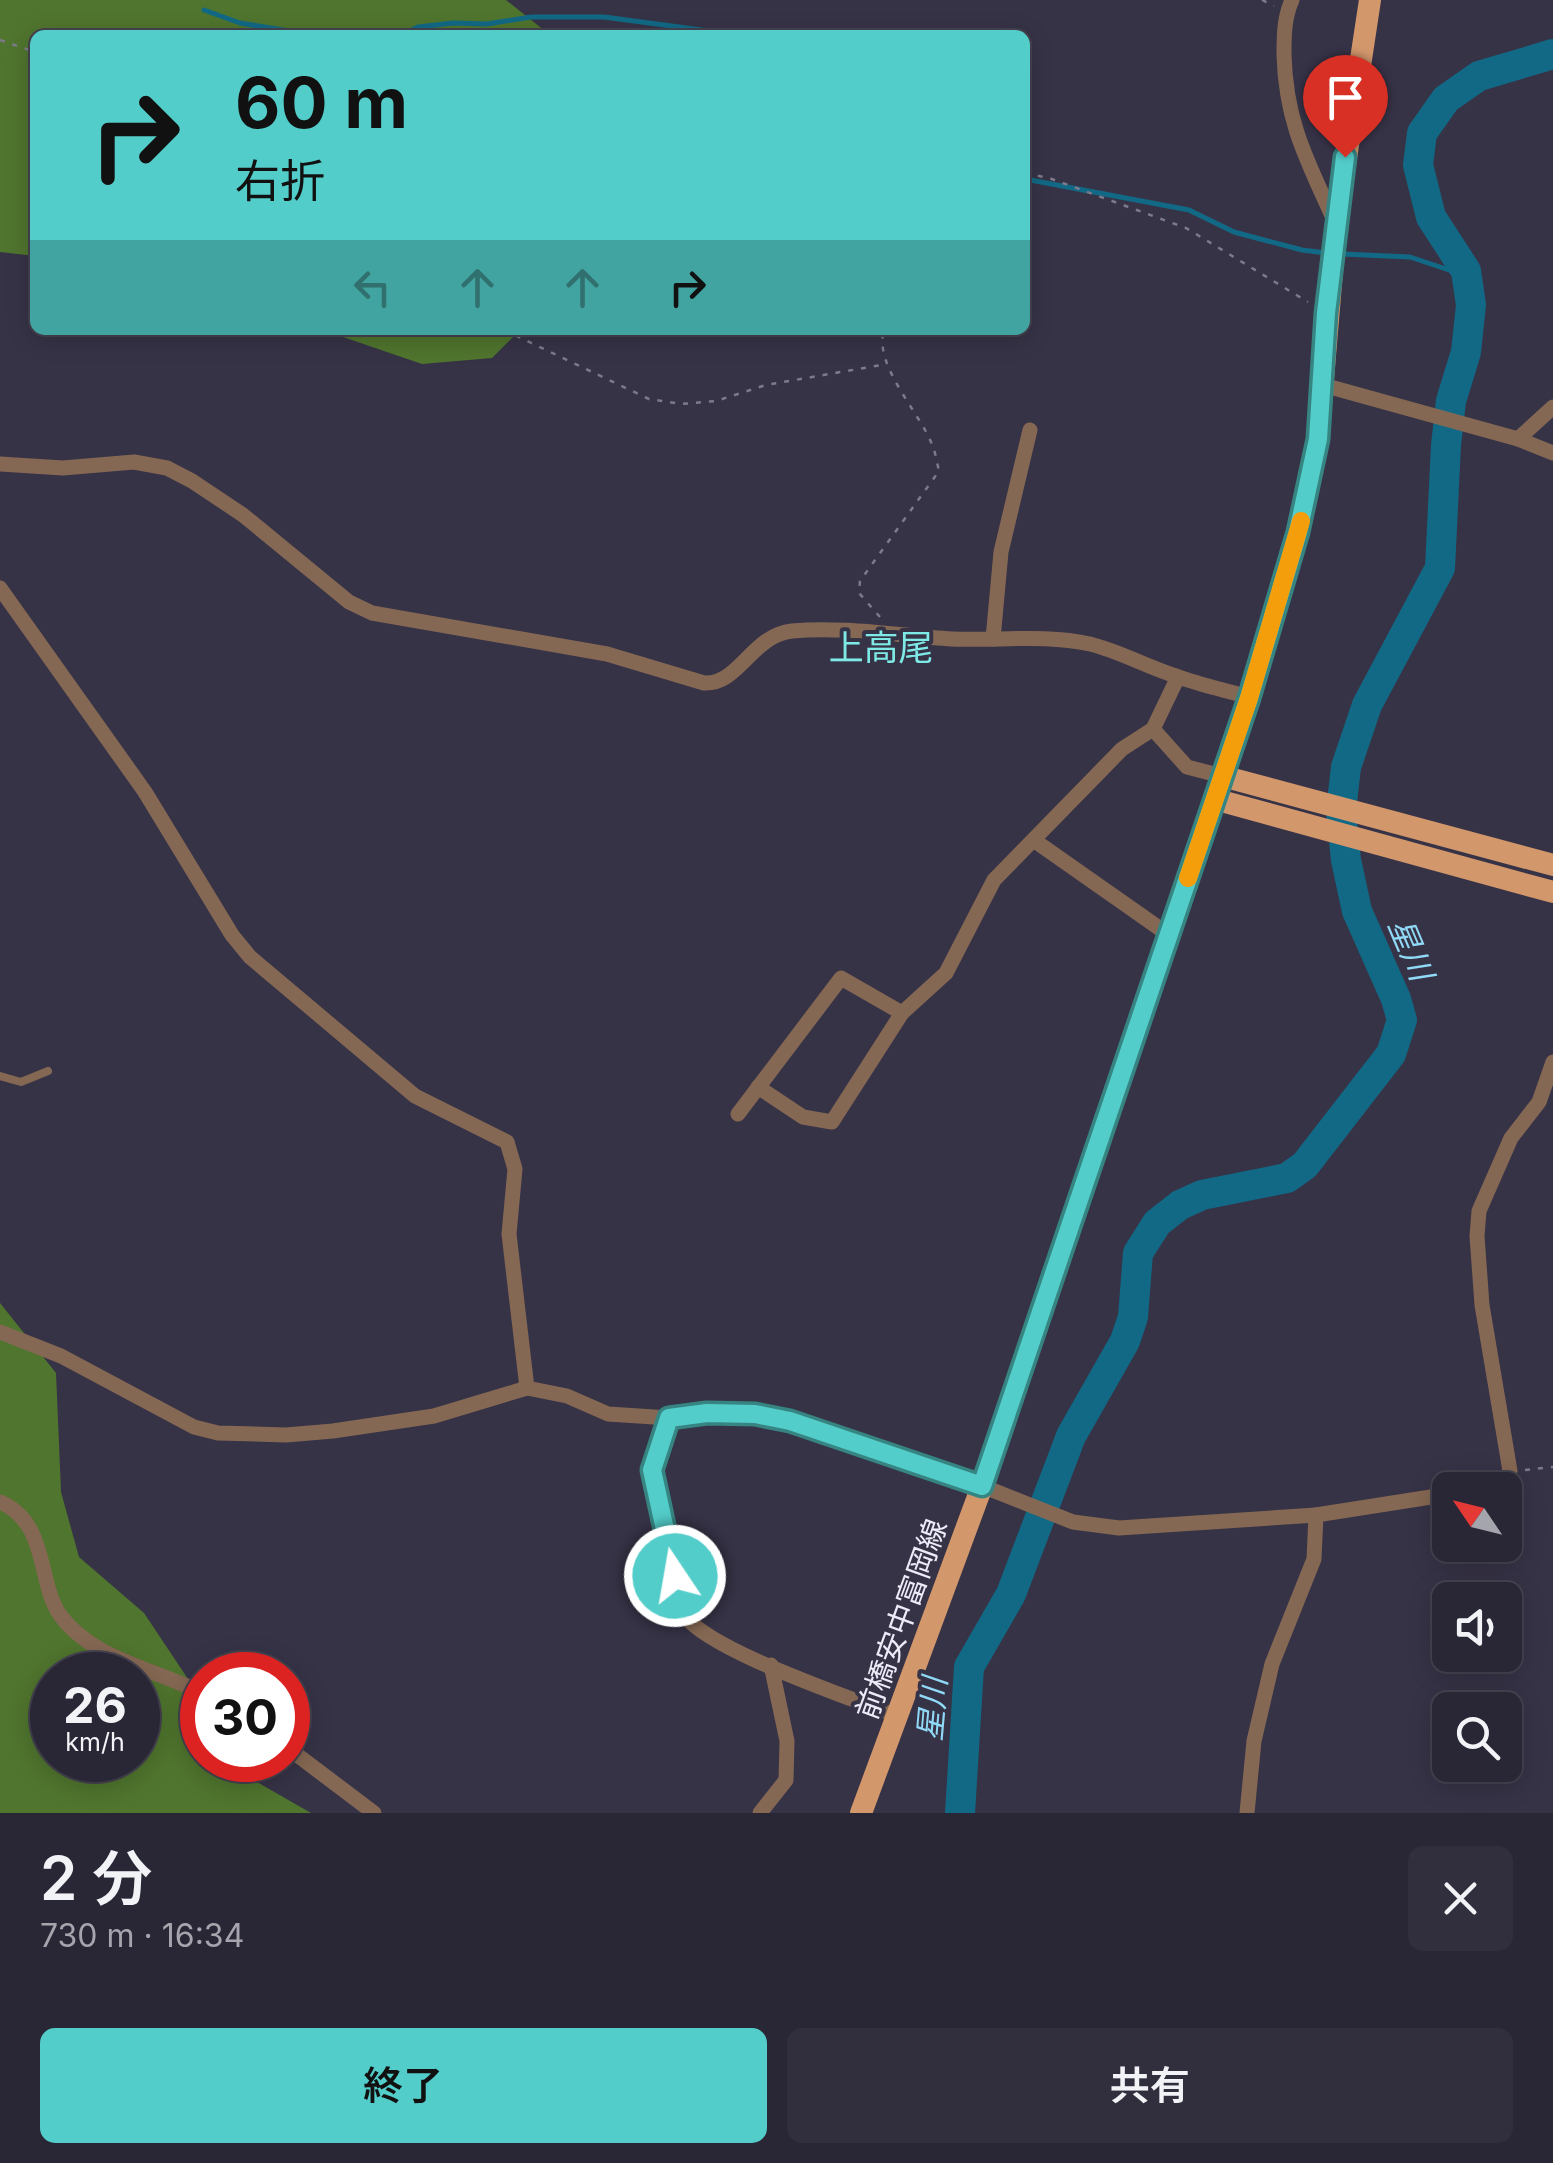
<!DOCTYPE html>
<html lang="ja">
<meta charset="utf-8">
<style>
body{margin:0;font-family:Inter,"Noto Sans JP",sans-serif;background:#312e3d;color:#f1f3f6;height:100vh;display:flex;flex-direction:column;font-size:38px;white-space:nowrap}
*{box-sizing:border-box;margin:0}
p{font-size:32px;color:#a5a5ad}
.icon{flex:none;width:55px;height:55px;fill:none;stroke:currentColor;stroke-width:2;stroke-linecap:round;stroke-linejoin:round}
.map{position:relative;height:1813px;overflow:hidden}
.drawer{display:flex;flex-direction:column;background:#292635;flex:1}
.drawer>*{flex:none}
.guide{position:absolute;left:30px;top:30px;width:1000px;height:305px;border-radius:15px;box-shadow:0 5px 25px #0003,0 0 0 2px #454350;background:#53cdca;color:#111;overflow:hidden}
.needle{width:65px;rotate:305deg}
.fabs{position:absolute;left:1432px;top:1472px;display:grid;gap:20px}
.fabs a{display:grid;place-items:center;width:90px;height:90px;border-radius:15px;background:#292635;box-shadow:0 5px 25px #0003,0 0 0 2px #454350;font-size:50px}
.speed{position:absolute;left:30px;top:1652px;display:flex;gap:20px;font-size:50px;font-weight:700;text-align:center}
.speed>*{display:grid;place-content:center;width:130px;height:130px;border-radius:50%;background:#292635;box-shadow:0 5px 25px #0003,0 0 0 2px #454350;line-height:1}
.speed small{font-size:25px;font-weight:400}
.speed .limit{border:15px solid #d22;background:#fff;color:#111}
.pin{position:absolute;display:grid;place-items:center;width:85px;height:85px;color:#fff;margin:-102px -42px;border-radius:50% 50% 50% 0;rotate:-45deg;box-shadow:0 0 10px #0007}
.pin .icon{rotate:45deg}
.me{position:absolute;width:110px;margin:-55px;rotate:348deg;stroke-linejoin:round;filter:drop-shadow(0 0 8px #0008)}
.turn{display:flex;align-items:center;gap:35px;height:210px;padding:0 40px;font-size:45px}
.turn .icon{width:130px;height:130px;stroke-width:2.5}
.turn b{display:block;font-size:70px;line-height:85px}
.lanes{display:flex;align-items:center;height:95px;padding:0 40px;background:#0003;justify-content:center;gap:50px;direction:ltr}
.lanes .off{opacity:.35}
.round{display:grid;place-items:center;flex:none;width:105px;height:105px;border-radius:15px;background:#312e3d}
.head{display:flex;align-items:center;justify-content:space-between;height:170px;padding:0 40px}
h1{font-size:60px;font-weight:600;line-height:75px}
.action{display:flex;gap:20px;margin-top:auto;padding:20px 40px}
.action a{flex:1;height:115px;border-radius:15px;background:#53cdca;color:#111;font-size:40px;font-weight:600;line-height:115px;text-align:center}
.action a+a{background:#312e3d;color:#f1f3f6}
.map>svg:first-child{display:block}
.forest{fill:#50752e;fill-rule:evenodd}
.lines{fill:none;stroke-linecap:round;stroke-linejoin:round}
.stream{stroke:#126985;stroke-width:5}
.river{stroke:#126985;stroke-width:30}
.path{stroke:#7e7a8c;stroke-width:2.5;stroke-dasharray:5 8;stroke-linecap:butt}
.lane{stroke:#856853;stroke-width:8}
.street{stroke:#856853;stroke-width:15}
.primary{stroke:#d3976c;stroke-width:22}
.route-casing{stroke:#368583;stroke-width:25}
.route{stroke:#53cdca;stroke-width:18}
.slow{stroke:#f59e0b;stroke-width:18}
.labels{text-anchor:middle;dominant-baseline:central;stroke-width:8;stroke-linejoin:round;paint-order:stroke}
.street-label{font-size:30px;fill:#eeebf9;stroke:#373347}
.water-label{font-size:32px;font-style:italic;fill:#90daf7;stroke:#373347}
.quarter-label{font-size:35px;fill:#7eeae6;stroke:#373347}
</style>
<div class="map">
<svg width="1553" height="1813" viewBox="0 0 1553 1813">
<rect width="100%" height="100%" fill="#373347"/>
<g class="forest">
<path d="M0,0H506L550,35H35V256L0,252Z"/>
<path d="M338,330H520L492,358L422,364L343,337Z"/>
<path d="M0,1303L56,1373L61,1492L79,1557L144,1613L202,1700V1760H242L257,1782L311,1813H0ZM52,1675H138V1760H52Z"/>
</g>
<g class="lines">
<g class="stream">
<path d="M204,10L240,23L314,35"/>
<path d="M401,35L418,27L453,23L487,24L531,17H604L739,35"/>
<path d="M1025,179L1189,210L1234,232L1302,250L1326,253"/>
<path d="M1342,254L1410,257L1467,276"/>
</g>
<path class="river" d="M960,1813L969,1667L1011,1594L1071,1436L1125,1341L1133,1317L1138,1253L1157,1223L1180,1205L1202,1195L1287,1178L1305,1165L1391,1054L1402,1020L1396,999L1357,911L1346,860L1341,811L1346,767L1367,705L1440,568L1446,445L1451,401L1466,352L1471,305L1466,271L1431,217L1418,165L1422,133L1446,99L1479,76L1553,54"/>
<g class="path">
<path d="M1262,0L1274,6"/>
<path d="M0,40L35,52"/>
<path d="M1025,173L1049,178L1186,228L1308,302"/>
<path d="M504,330L649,399L681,404L716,401L766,385L887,364"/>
<path d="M880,617L859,593L860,581L939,471C937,463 936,455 933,447C921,413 873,366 884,330"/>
<path d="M1525,1470L1553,1467"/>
</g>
<path class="lane" d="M0,1076L21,1082L48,1071"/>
<g class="street">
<path d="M1292,0C1284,18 1284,36 1284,55C1286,123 1307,160 1334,220"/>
<path d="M1323,385L1518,439L1553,453"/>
<path d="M1518,439L1553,407"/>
<path d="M0,464L63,468L134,462L167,468L192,481L243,515L349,602L372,613L607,654L704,683C739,685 752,635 792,631C844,626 900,636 952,639C998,641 1045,634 1090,644C1119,651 1147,667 1176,676C1200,685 1225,690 1249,697"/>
<path d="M0,588L145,792L232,935L250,957L415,1096L507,1142L515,1169L509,1234L527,1388"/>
<path d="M993,639L1001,552L1030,430"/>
<path d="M1153,729L1187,767L1222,776"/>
<path d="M1035,841L1169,935"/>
<path d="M758,1087L803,1117L832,1122L902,1013L946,973L994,880L1122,749L1153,729L1178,677"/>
<path d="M738,1114L841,978L902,1013"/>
<path d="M0,1332L61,1356L194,1427L218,1433L286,1435L333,1431L434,1416L527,1388L567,1396L608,1414L669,1418L707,1413L755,1414L789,1421L982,1486L1073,1522L1119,1528L1316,1515"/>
<path d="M669,1418L652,1470L685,1616C712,1652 850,1697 898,1717"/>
<path d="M1475,1490L1499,1486L1510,1471L1482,1305L1477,1236L1479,1211L1511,1138L1539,1102L1553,1062"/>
<path d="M0,1502C49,1523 37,1582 60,1615C93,1660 156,1669 202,1693"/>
<path d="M288,1748L374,1813"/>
<path d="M760,1813L786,1780L787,1741L771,1665"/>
<path d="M1247,1813L1254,1741L1272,1664L1314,1559L1316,1515L1450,1494"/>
</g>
<g class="primary">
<path d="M1222,776L1553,865"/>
<path d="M1214,799L1553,892"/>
<path d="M861,1813L982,1486L1249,697L1298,532L1318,439L1336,224L1370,0"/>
</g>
</g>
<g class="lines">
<g class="route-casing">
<path id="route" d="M675,1576L652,1470L669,1418L707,1413L755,1414L790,1421L982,1486L1249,698L1298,532L1318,439L1326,313L1345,157"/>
</g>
<use href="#route" class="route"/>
<path class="slow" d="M1188,878L1249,698L1301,521"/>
</g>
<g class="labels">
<g class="street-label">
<text transform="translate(901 1619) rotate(-70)">前橋安中富岡線</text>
</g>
<g class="water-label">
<text transform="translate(1411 949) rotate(67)">星川</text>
<text transform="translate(932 1709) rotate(-85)">星川</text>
</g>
<g class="quarter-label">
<text x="881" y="647">上高尾</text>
</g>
</g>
</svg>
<div class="fabs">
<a><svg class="needle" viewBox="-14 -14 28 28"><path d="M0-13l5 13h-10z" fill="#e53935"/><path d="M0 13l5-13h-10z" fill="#a5a5ad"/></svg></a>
<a><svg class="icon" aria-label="sound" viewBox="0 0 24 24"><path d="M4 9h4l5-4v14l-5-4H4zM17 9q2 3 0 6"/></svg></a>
<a><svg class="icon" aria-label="search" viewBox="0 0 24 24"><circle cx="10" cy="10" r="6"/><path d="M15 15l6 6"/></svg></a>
</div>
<div class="speed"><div>26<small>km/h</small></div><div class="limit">30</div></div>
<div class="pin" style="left:1345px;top:157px;background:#d93025"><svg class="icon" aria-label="arrive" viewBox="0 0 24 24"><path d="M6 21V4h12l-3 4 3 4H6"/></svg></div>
<svg class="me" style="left:675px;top:1576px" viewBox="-20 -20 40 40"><circle r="17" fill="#53cdca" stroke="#fff" stroke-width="3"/><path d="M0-11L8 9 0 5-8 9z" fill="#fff"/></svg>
<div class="guide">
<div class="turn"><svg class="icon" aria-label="right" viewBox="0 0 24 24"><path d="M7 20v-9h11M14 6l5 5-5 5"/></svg><div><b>60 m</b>右折</div></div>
<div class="lanes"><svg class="icon off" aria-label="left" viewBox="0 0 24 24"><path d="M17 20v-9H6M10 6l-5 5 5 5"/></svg><svg class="icon off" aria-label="ahead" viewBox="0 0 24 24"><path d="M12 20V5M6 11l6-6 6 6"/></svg><svg class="icon off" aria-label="ahead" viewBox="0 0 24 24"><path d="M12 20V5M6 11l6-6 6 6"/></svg><svg class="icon" aria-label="right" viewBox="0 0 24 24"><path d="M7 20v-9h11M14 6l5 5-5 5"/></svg></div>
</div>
</div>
<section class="drawer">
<div class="head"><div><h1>2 分</h1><p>730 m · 16:34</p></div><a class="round"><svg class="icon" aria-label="close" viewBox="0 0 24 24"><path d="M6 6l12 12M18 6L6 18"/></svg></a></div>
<div class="action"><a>終了</a><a>共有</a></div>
</section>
